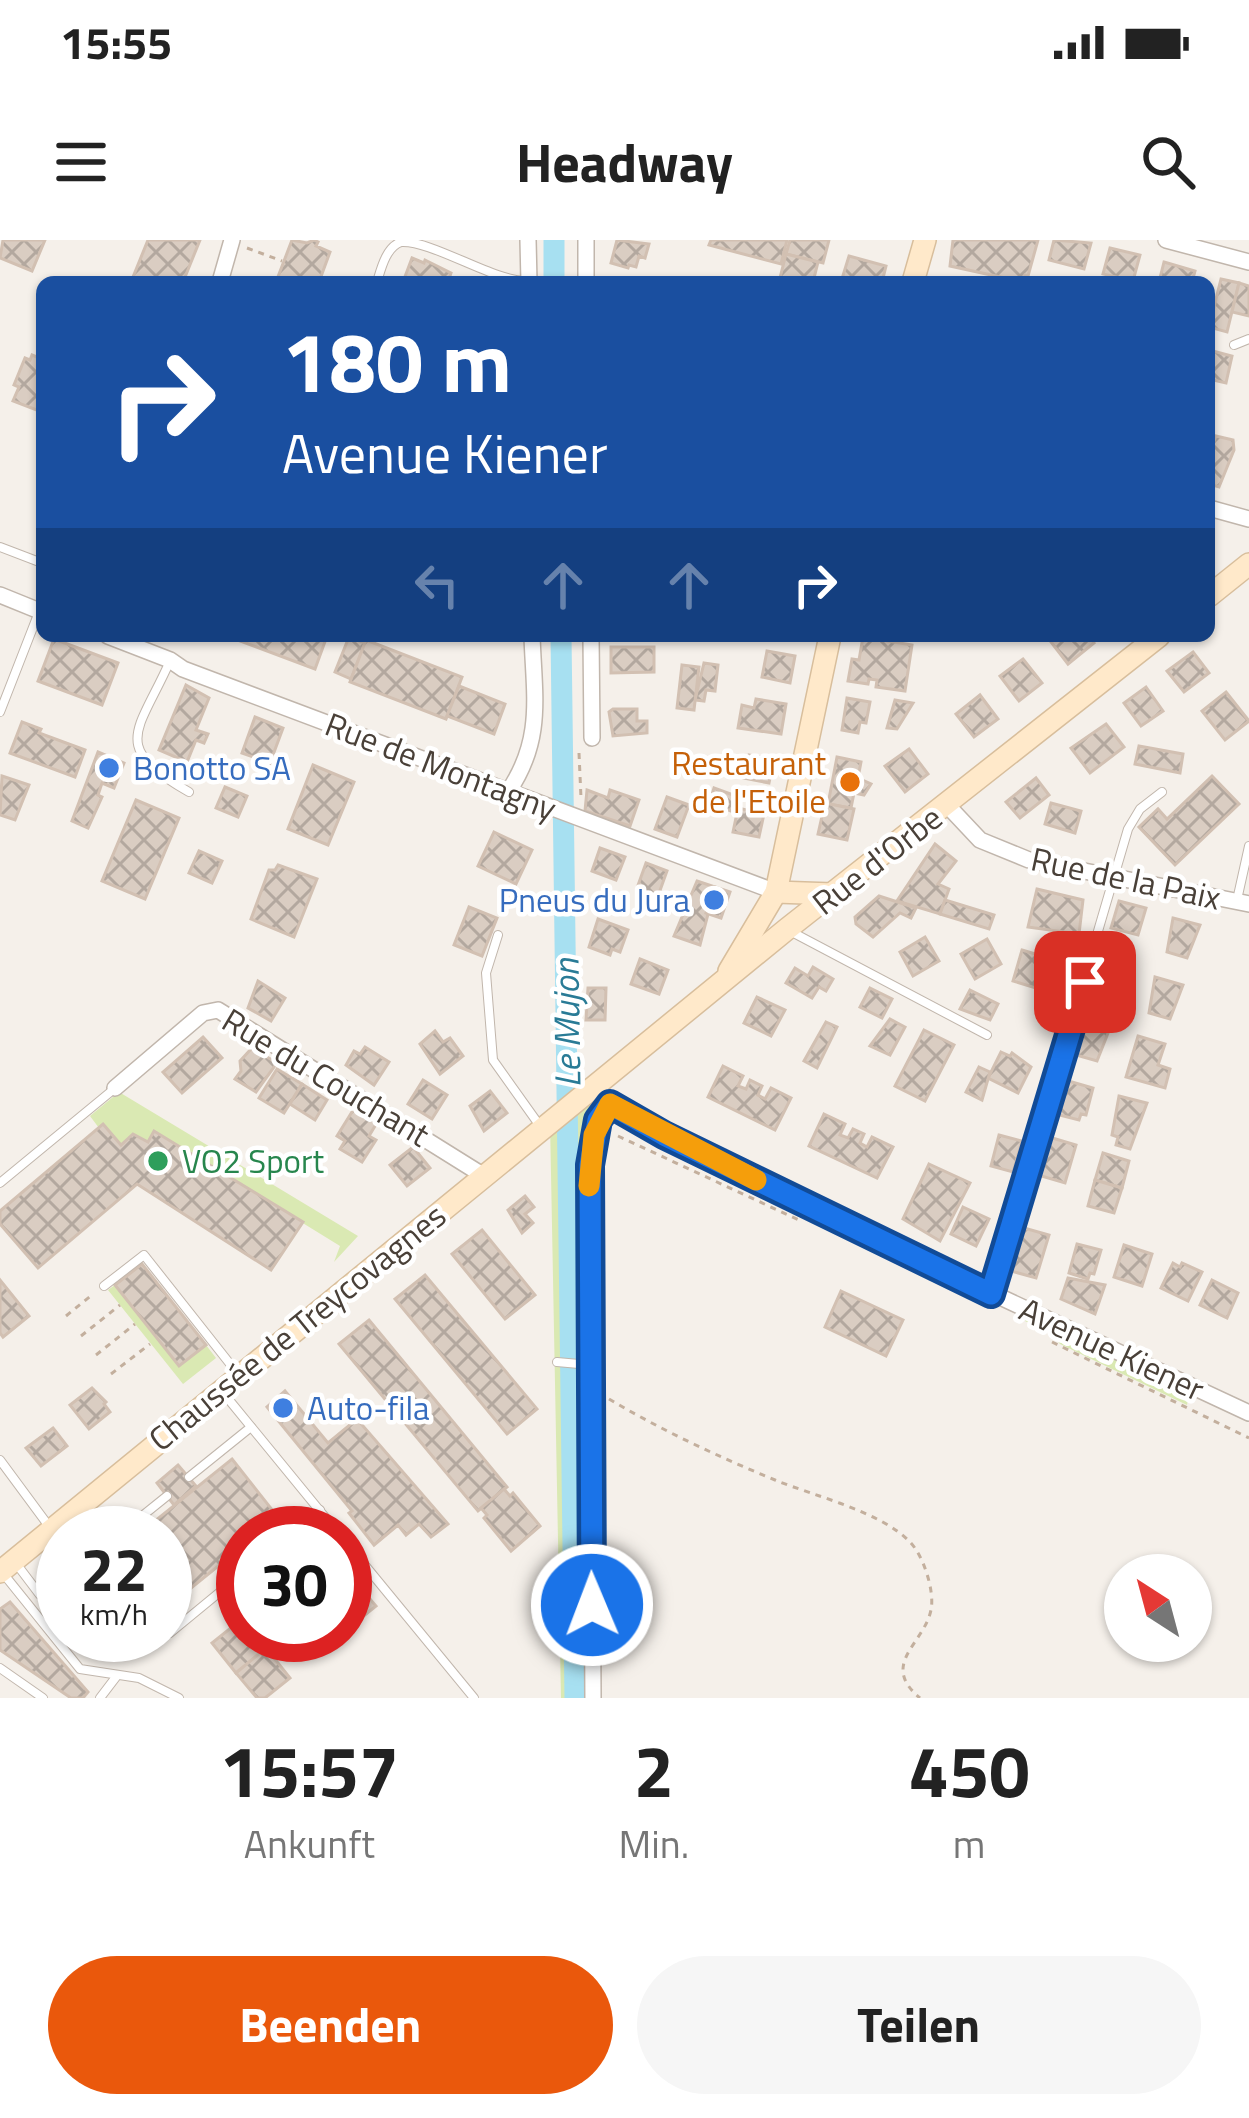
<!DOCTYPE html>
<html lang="de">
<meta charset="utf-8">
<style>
body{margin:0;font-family:"Titillium Web",sans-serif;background:#f6f6f6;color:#222;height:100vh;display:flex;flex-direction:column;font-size:45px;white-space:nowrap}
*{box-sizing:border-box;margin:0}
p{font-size:39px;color:#767676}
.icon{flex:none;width:66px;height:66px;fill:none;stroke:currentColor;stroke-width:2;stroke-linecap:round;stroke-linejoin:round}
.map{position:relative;height:1458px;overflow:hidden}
.drawer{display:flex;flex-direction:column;background:#fff;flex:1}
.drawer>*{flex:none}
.guide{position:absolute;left:36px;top:36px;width:1179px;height:366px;border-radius:18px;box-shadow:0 3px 9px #0004;background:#1a4fa0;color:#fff;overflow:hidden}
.needle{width:78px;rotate:324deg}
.buttons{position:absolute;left:1104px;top:1314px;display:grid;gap:24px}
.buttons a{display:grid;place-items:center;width:108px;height:108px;border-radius:50%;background:#fff;box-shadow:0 3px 9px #0004;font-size:60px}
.speed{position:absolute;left:36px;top:1266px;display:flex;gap:24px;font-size:60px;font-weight:700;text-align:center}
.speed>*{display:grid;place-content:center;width:156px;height:156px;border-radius:50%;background:#fff;box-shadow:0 3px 9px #0004;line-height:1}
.speed small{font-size:30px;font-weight:400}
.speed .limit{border:18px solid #d22;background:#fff;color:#111}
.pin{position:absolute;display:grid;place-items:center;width:102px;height:102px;color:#fff;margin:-51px;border-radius:24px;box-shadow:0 6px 18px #0006}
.me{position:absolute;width:132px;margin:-66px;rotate:359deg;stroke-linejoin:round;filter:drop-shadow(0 0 9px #0008)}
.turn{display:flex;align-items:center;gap:42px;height:252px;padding:0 48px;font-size:54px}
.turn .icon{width:156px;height:156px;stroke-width:2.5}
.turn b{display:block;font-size:84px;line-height:102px}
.lanes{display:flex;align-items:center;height:114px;padding:0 48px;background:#0003;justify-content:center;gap:60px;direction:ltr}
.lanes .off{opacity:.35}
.eta{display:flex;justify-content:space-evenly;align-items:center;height:204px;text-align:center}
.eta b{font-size:72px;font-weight:700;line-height:84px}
.action{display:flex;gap:24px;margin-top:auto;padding:24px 48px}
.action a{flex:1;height:138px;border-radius:72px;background:#ea580c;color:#fff;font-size:48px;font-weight:700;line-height:138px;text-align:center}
.action a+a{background:#f6f6f6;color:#222}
.status{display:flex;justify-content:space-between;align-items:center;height:84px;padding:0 60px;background:#fff;direction:ltr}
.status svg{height:33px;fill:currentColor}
header{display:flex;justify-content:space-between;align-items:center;height:156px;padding:0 48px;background:#fff;font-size:54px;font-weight:700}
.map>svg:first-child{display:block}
.green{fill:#dae9b3}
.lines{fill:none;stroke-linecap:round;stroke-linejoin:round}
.canal{stroke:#a7e0f1;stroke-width:21}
.building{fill:url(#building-cross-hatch);stroke:#d2c0b2;stroke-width:3}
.lane-casing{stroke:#c1b6ac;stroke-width:10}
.street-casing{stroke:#c1b6ac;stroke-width:18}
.secondary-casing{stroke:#d8be9c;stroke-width:24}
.path{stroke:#c3af9d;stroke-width:3;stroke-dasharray:6 6;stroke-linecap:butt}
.lane{stroke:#fff;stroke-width:8}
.street{stroke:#fff;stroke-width:15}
.secondary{stroke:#ffe9ca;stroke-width:21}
.route-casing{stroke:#114b97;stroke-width:30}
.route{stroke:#1a73e8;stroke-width:21}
.slow{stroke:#f59e0b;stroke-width:21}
.shop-dot{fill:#3f7fe0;stroke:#fff;stroke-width:4.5}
.food-dot{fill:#e8710a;stroke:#fff;stroke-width:4.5}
.leisure-dot{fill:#2e9e5b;stroke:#fff;stroke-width:4.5}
.labels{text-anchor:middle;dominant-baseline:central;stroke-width:9;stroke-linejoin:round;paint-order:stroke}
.food-label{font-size:33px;fill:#c56008;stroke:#fff;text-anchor:end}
.street-label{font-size:33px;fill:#494038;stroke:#fff}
.shop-label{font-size:33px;fill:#366cbe;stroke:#fff;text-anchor:start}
.leisure-label{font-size:33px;fill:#27864d;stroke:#fff;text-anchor:start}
.water-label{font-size:36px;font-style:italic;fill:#297b96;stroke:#fff}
</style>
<div class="status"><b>15:55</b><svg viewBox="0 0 49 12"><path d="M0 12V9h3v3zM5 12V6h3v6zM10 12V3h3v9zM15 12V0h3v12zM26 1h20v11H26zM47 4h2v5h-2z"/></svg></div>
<header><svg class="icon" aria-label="menu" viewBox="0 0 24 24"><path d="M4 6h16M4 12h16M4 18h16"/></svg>Headway<svg class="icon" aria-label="search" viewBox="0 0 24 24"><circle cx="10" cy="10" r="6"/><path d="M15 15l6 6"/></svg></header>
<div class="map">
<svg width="1249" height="1458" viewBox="0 0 1249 1458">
<defs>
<pattern id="building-cross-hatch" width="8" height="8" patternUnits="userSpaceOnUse" patternTransform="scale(3)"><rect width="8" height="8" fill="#dacdc2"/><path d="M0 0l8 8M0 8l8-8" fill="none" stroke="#b3a89f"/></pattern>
</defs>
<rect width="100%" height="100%" fill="#f5f0ea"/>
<g class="green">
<path d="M595,845L598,881L594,895L593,1458H561L550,881Z"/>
<path d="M119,852L358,996L334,1022L340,1006L155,892L148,902L133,894L121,905L104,884L99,888L90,876Z"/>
<path d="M115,1045L178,1126L206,1105L216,1118L183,1144L108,1050Z"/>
<path d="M1027,1077L1189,1155L1187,1165L1060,1104L1050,1093L1025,1081Z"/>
</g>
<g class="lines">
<g class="canal">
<path d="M554,0V42"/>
<path d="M561,396L575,1458"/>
</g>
</g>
<g class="building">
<path d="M3,0H45L32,31L0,18Z"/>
<path d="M148,0H200L183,42H131Z"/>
<path d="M292,0L307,3L314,0L318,2L316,6L330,12L319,42H276Z"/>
<path d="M617,0L649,4L645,18L639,16L636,27L629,25L628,28L611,23Z"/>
<path d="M711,0H787L781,24L709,5Z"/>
<path d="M790,0H829L823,23L786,14Z"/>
<path d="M953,0H1038L1028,36L1025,35L1023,42L950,26Z"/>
<path d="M1054,0L1091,3L1084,29L1049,20Z"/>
<path d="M1110,8L1140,15L1133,41L1103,34Z"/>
<path d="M786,14L818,22L813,42H779Z"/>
<path d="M849,16L886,26L882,42H841Z"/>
<path d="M412,18L424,23L425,20L451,33L448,42H403Z"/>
<path d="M1164,22L1195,31L1192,42H1159Z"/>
<path d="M1221,39L1239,43L1227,92L1209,87Z"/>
<path d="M1239,43L1249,46V76L1232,72Z"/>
<path d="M1209,110L1232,116L1226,143L1209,139Z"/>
<path d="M32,115L42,119V172L13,161L19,147L14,145L25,118L30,120Z"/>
<path d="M1216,196L1233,200L1234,210L1219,247L1209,244V214Z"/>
<path d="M227,396H327L315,429Z"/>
<path d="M1051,396H1089L1094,403L1068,424L1048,398Z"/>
<path d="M349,397L365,403L351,439L335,432Z"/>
<path d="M863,397L912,405L905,451L876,447L877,440L869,439L868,444L848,441L852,419L859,420Z"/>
<path d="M54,399L118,423L102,465L38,441Z"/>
<path d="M366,400L462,437L446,479L350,442Z"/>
<path d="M611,407H654V432L611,433Z"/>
<path d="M767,411L795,416L790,443L762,437Z"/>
<path d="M1193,412L1209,433L1184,452L1167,431Z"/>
<path d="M1023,419L1042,443L1019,461L1000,436Z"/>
<path d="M704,423L718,425L715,451L706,450L704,461L695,460Z"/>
<path d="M682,425L699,427L694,470L677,468Z"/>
<path d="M186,445L209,458L196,490L208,494L204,503L196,500L187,522L159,510Z"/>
<path d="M459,446L505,464L494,494L447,476Z"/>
<path d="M1146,447L1163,471L1141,486L1124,463Z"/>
<path d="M1226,452L1249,481L1225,500L1202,471Z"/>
<path d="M980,455L998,479L974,497L956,474Z"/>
<path d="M847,458L870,462L866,483L860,482L858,493L842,490Z"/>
<path d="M756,459L786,464L781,494L738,488L742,465L754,468Z"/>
<path d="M895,460L913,463L897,489L887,488Z"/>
<path d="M613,469H637V481H647V493L613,496L609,472Z"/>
<path d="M255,477L283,488L270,523L242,513Z"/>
<path d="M22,482L41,489L39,493L85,510L75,537L10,513Z"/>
<path d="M1106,484L1124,507L1090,533L1071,508Z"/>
<path d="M1139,506L1183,514L1180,533L1135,524Z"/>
<path d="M909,509L928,534L905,552L885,526Z"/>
<path d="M98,512L124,523L114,548L102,543L98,555L102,557L88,588L72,581Z"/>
<path d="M749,515L774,519L769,543L744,538Z"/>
<path d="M837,517L861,522L858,538L871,544L864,555L854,553L851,568L828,564Z"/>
<path d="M313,525L354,542L328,605L288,589Z"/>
<path d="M2,536L29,545L15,580L0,575Z"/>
<path d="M1212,536L1239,564L1175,625L1139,587L1158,569L1167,579Z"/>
<path d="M1036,538L1049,555L1020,578L1006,562Z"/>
<path d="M225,547L247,556L238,577L216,568Z"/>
<path d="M714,548L736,556L731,571L717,566L715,573L707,570Z"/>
<path d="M587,550L608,558L610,550L639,560L630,586L585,571Z"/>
<path d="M667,557L689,565L677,597L655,589Z"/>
<path d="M136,560L179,578L145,659L102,641Z"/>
<path d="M825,563L854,569L847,600L818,594Z"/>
<path d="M1051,563L1081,571L1075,593L1045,584Z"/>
<path d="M738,568L764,574L759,597L733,592Z"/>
<path d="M494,592L532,610L516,644L478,626Z"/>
<path d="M935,604L956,621L938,644L949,649L940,674L897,661Z"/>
<path d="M600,608L625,617L616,640L592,631Z"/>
<path d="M199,611L222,621L212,643L189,633Z"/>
<path d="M646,623L667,631L658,656L637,648Z"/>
<path d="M278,625L317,639L294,697L251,679L269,630H275Z"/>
<path d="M697,641L715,647L700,705L674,696Z"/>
<path d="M715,647L730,652L721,678L706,673Z"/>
<path d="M1037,649L1083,660L1079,694L1028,687Z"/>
<path d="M879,656L916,668L911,678L900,673L873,697L856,684L855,677Z"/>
<path d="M945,660L994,675L989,689L940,674Z"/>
<path d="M1119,661L1146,668L1138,695L1111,688Z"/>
<path d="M469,667L497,678L482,716L454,705Z"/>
<path d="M1173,678L1200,685L1187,718L1167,712Z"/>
<path d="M598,679L628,690L620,712L612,709L610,715L589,707Z"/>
<path d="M925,697L939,721L913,736L900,712Z"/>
<path d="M987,699L1001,724L975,739L961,714Z"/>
<path d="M1022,710L1052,719L1042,750L1013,741Z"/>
<path d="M640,719L668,730L659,754L631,744Z"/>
<path d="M1101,721L1129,728L1121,756L1117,755L1115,762L1094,756Z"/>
<path d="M813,727L833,739L826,751L819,747L812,758L786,743L795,728L808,736Z"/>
<path d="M1155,737L1183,745L1170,779L1149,773Z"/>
<path d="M258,741L285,758L271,781L248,768Z"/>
<path d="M588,748H606L605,780H586Z"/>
<path d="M870,748L892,759L882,778L860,767Z"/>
<path d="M970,750L998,764L990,780L960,769Z"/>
<path d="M757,757L785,770L771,796L744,783Z"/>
<path d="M890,779L905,787L890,815L870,806Z"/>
<path d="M1084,780L1110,788L1097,821L1076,815Z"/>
<path d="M826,782L837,787L817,828L804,821Z"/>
<path d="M924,790L954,805L925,861L895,846Z"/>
<path d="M435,791L443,802L450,798L463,816L440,834L420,804Z"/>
<path d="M1138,796L1165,804L1158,825L1170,829L1165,848L1126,837Z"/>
<path d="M203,797L222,818L182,853L163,832Z"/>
<path d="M365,807L389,822L374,845L346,825L354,811L360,814Z"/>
<path d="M252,808L277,823L256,852L235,839L241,831L240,821Z"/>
<path d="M1001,812L1010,816L1012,813L1031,827L1018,853L988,838Z"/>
<path d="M723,826L743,836L738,846L746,849L750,840L762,846L758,855L765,859L771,848L791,858L775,890L708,857Z"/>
<path d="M979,827L990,832L982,860L966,852Z"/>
<path d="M277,829L302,844L284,873L259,858Z"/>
<path d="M423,840L447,855L432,879L408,864Z"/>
<path d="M1065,840L1093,848L1086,875L1081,874L1079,880L1059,875Z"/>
<path d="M302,844L327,860L315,880L290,864Z"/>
<path d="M490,851L507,873L484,891L470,866Z"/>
<path d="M1119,856L1147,863L1130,909L1116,905L1118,897L1112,895Z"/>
<path d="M355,867L378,881L369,896L376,900L362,922L340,909L345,901L337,896Z"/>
<path d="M824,874L845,884L840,895L848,898L853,889L864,894L860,903L867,907L872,897L893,907L877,938L809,906Z"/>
<path d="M103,884L121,905L133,894L148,902L154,891L303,982L271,1030L137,944L38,1028L0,984V971Z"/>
<path d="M999,895L1022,901L1013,932L991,926Z"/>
<path d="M1049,897L1076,905L1065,943L1038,935Z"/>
<path d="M413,907L430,928L407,946L390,925Z"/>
<path d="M1103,913L1129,921L1122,948L1095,940Z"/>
<path d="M929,924L970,943L940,1001L903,979Z"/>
<path d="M1095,940L1122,948L1114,973L1088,966Z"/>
<path d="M525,956L534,967L525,974L533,983L522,993L508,970Z"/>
<path d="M963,967L989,979L976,1006L951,994Z"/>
<path d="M1024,988L1049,995L1036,1038L1011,1031Z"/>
<path d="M482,990L535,1055L505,1079L452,1014Z"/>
<path d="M1077,1004L1101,1010L1094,1034L1090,1033L1088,1039L1069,1033Z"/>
<path d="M1124,1005L1152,1014L1142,1046L1114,1037Z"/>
<path d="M1173,1023L1180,1027L1182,1023L1202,1032L1188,1061L1161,1048Z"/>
<path d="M142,1024L206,1105L179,1126L115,1045Z"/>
<path d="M425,1035L537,1169L507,1194L395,1059Z"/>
<path d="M1068,1038L1105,1045L1095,1074L1061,1059Z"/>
<path d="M0,1040L29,1076L3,1097L0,1093Z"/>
<path d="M1212,1040L1238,1053L1227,1078L1200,1065Z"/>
<path d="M841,1051L903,1080L886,1116L825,1087Z"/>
<path d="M369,1080L507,1247L478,1271L339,1104Z"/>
<path d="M92,1148L106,1162L104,1164L110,1172L89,1189L70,1165Z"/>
<path d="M285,1151L328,1203L357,1179L448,1284L431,1297L419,1284L406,1295L398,1285L374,1305L349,1273L352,1271L267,1167Z"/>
<path d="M53,1188L67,1206L41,1226L26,1208Z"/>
<path d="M232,1219L288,1290L284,1293H243V1306L165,1369V1293H140Z"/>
<path d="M178,1225L196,1246L174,1265L157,1243Z"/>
<path d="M504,1249L510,1256L513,1253L540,1286L511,1311L484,1278L487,1275L481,1268Z"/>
<path d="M358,1345L376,1366L345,1391L347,1355Z"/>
<path d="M63,1356L66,1395L64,1396L44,1372Z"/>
<path d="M10,1362L88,1452L83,1458H71L0,1410V1369Z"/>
<path d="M242,1379L243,1395H255L266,1408L236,1433L212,1403Z"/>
<path d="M266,1408L290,1438L265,1458H257L236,1433Z"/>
</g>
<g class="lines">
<g class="lane-casing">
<g id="lane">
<path d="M377,42C381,29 386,7 401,2C432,0 494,42 527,41"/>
<path d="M1234,105L1249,99"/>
<path d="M0,307L42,323"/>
<path d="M170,421C138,493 109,506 189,552"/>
<path d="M0,472L39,372"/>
<path d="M1237,660L1249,606"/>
<path d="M788,690L987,795"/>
<path d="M498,695L486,733L493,820L540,886"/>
<path d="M0,943L114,849"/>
<path d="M104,1046L144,1015L238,1134"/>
<path d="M992,1052L1128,589L1140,569L1162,552"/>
<path d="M557,1122L590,1125"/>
<path d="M225,1155L338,1293"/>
<path d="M0,1220L51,1289"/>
<path d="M189,1237L251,1187"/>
<path d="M121,1293L167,1256"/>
<path d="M292,1293L320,1270"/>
<path d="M345,1301L474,1458"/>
<path d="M15,1322L40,1355L48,1354L63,1341"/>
<path d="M2,1332L80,1429L139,1438L179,1458"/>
<path d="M165,1386L170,1393L243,1333"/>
<path d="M0,1428L43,1458"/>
<path d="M100,1458L116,1437"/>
</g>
</g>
<g class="street-casing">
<g id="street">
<path d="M528,0L529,42"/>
<path d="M586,0V42"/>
<path d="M1166,0L1249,22"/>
<path d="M220,42L232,0"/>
<path d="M1209,268L1249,279"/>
<path d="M0,355L42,372"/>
<path d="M108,396L170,420L183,429L776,652"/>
<path d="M591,396L592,498"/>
<path d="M508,552C544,499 534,456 532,396"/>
<path d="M948,566L980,600L1029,620L1249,664"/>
<path d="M595,845L610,864L630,877L936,1027L1249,1173"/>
<path d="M115,848L203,773L218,770L484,936"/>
<path d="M593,1458L590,925L598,881L610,864"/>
</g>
</g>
<g class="secondary-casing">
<g id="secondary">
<path d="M913,42L925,0"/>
<path d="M1209,356L1249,324"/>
<path d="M776,652L833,654"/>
<path d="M729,731L776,652L830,396"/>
<path d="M0,1332L787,689L1159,396"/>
</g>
</g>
<g class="path">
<path d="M247,8L282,21"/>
<path d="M579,513L581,558"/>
<path d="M618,896L801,981"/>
<path d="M66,1076L93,1054"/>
<path d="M81,1096L120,1065"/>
<path d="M1052,1102L1249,1198"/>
<path d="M96,1115L135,1084"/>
<path d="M111,1134L150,1104"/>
<path d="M609,1159C661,1190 719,1217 775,1240C814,1256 879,1271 909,1301C923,1314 935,1351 931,1370C924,1404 879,1424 920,1458"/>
</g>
<use href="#lane" class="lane"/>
<use href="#street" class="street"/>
<use href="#secondary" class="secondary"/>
</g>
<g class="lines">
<g class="route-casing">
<path id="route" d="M592,1365L590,925L598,880L610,864L664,895L991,1054L1085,742"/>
</g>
<use href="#route" class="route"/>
<path class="slow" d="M589,946L594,895L610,864L756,940"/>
</g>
<g class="shop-dot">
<circle cx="109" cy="528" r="12"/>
<circle cx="714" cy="660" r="12"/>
<circle cx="283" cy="1168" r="12"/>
</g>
<circle class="food-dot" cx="850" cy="542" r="12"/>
<circle class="leisure-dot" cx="158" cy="921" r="12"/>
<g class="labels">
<g class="food-label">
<text x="826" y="523">Restaurant<tspan x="826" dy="38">de l'Etoile</tspan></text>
</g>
<g class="street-label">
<text transform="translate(441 526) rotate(21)">Rue de Montagny</text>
<text transform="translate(877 620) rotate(-38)">Rue d'Orbe</text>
<text transform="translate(1126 638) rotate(12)">Rue de la Paix</text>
<text transform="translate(326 837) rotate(31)">Rue du Couchant</text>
<text transform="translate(297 1087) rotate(-39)">Chaussée de Treycovagnes</text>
<text transform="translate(1112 1109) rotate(25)">Avenue Kiener</text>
</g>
<g class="shop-label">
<text x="133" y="528">Bonotto SA</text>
<text x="690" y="660" text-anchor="end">Pneus du Jura</text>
<text x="307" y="1168">Auto-fila</text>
</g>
<g class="leisure-label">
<text x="182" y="921">VO2 Sport</text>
</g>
<g class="water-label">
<text transform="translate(566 783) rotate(-91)">Le Mujon</text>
</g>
</g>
</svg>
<div class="buttons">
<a><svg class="needle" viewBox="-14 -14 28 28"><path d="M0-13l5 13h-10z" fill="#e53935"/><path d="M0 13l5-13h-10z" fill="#767676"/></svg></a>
</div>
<div class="speed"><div>22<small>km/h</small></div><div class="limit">30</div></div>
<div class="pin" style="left:1085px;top:742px;background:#d93025"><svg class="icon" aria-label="arrive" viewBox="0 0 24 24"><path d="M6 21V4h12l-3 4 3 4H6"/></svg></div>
<svg class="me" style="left:592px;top:1365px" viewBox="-20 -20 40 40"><circle r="17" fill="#1a73e8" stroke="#fff" stroke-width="3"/><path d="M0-11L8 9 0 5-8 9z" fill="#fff"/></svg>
<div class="guide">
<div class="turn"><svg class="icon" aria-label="right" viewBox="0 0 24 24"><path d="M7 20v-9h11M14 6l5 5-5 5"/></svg><div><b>180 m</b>Avenue Kiener</div></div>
<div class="lanes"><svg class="icon off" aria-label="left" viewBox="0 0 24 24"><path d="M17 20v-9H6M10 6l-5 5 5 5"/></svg><svg class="icon off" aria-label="ahead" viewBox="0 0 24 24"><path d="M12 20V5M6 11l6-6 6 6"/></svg><svg class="icon off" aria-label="ahead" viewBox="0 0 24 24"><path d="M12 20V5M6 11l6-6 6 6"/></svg><svg class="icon" aria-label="right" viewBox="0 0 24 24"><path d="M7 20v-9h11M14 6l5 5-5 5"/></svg></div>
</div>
</div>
<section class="drawer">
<div class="eta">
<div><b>15:57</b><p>Ankunft</p></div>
<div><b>2</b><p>Min.</p></div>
<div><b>450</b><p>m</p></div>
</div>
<div class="action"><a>Beenden</a><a>Teilen</a></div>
</section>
